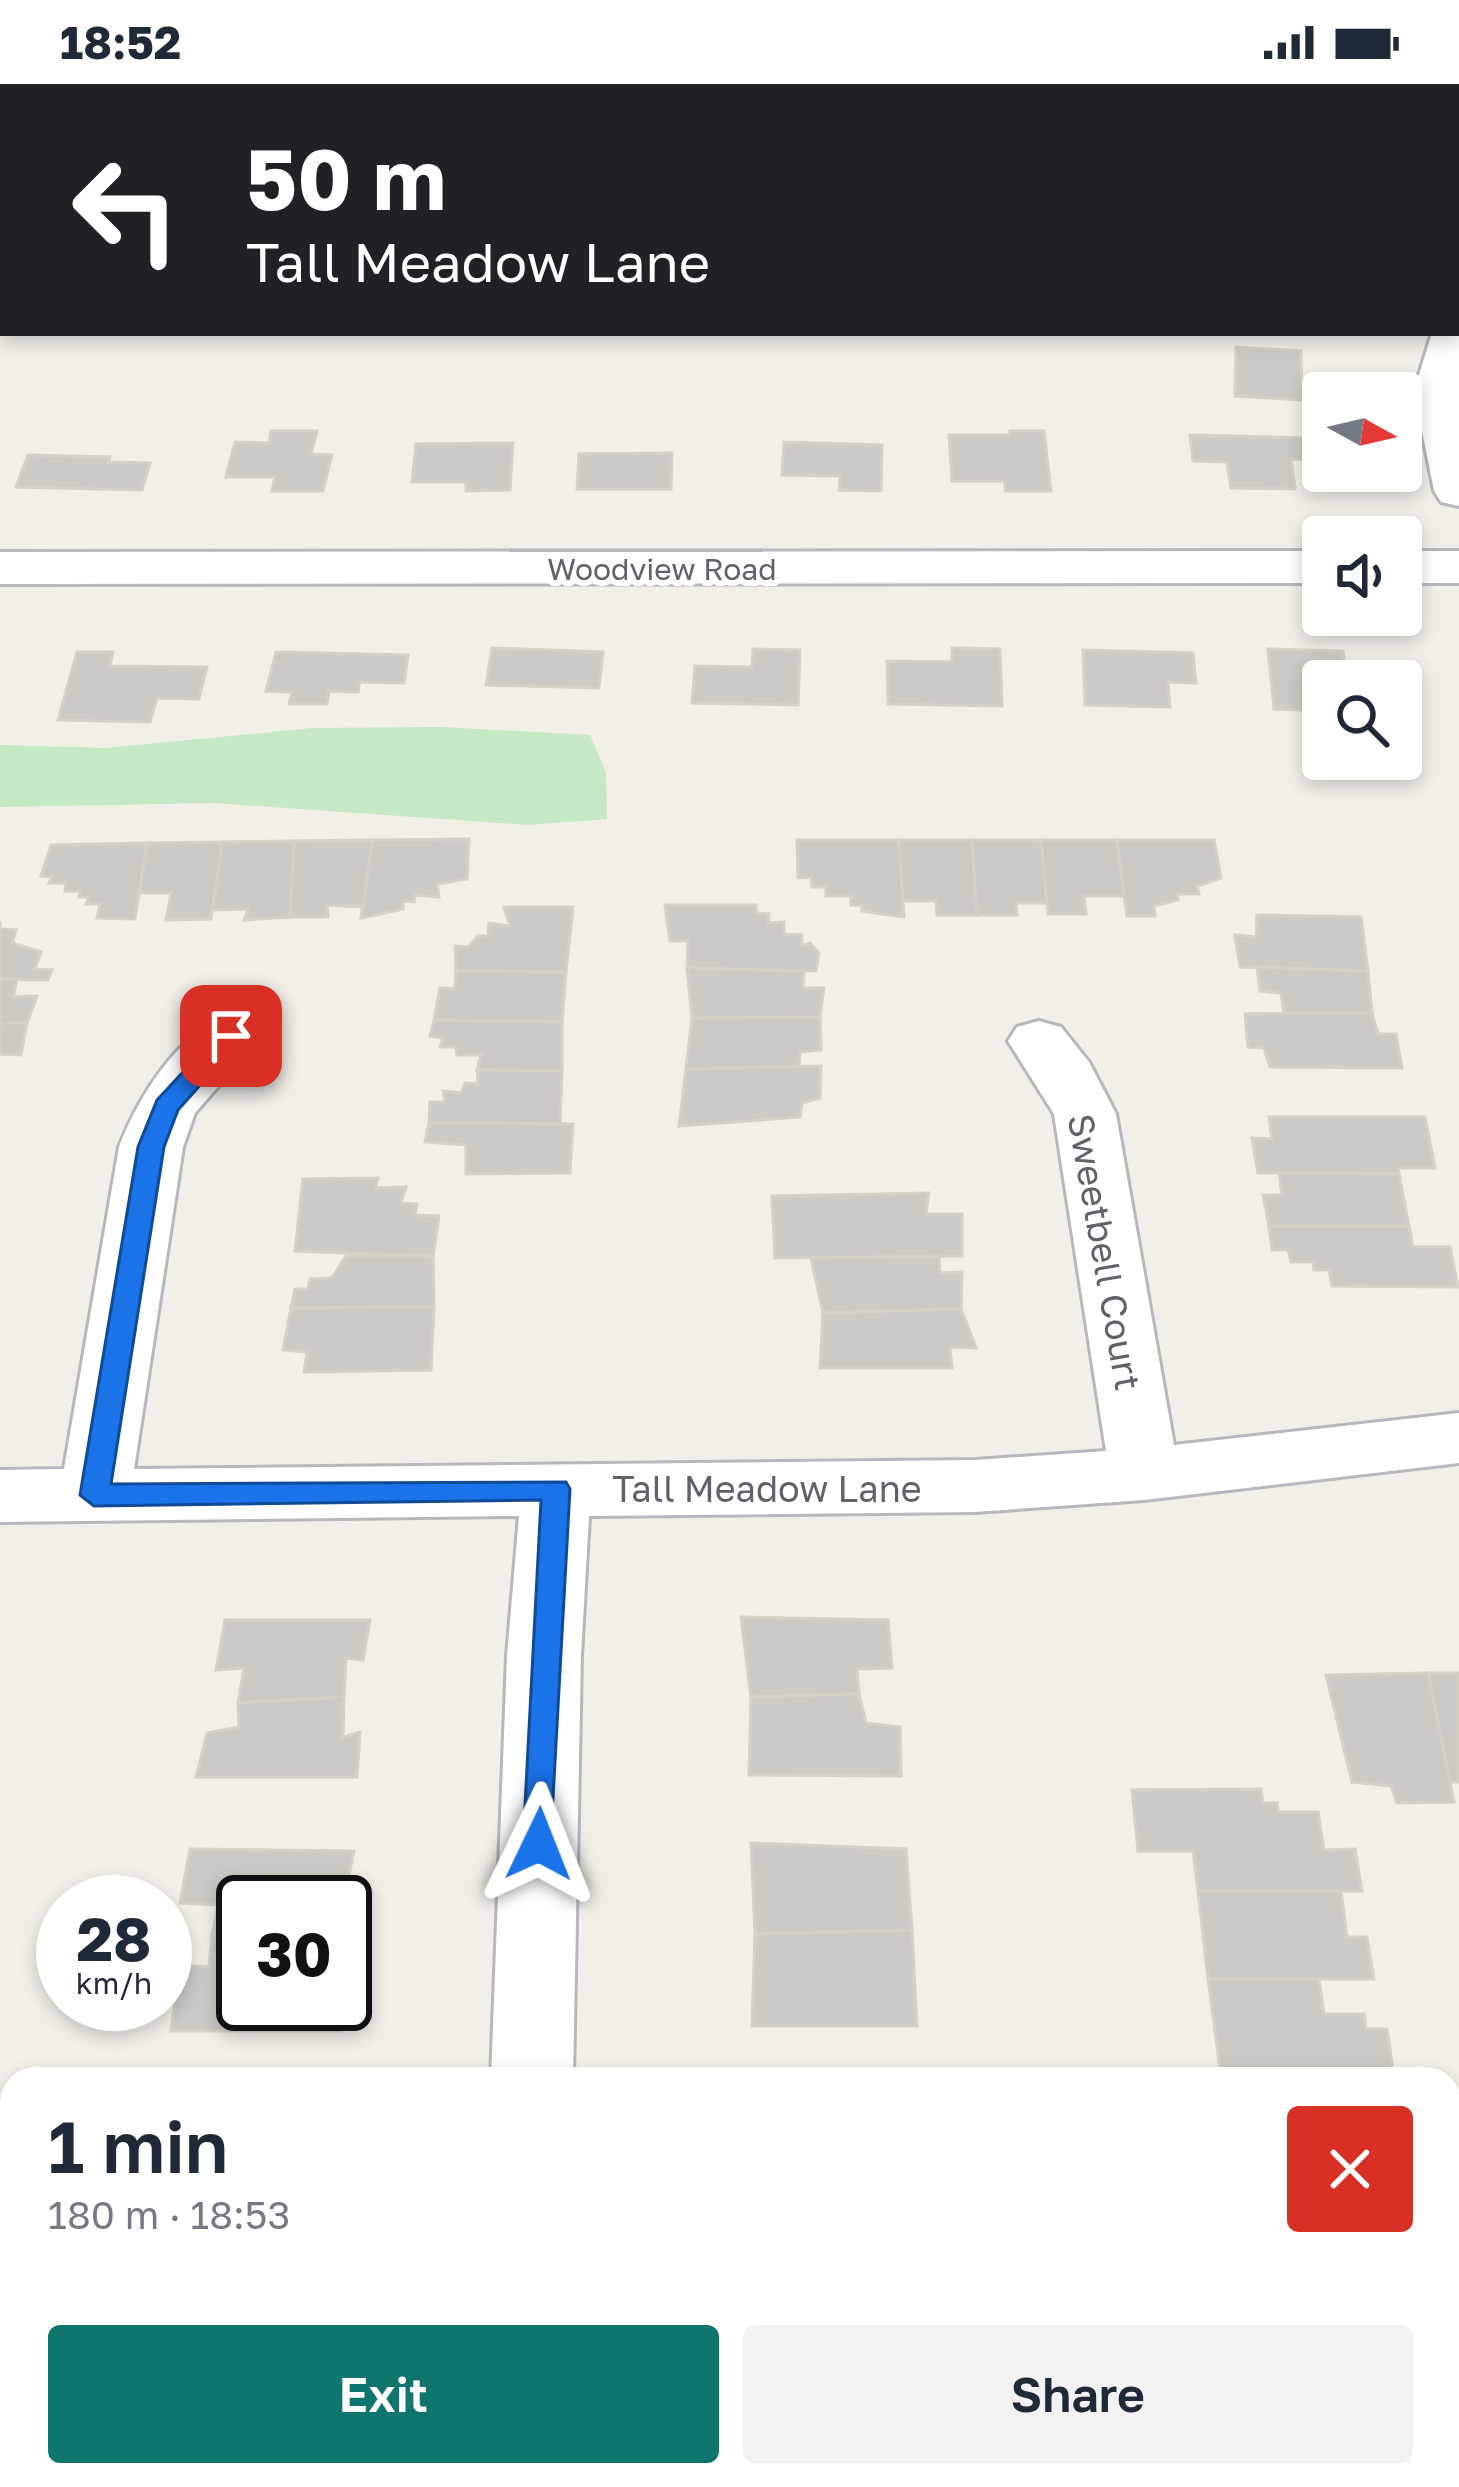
<!DOCTYPE html>
<meta charset="utf-8">
<style>
body{margin:0;font-family:"Golos Text",sans-serif;background:#f2f2f3;color:#1f2937;height:100vh;display:flex;flex-direction:column;font-size:45px;white-space:nowrap}
*{box-sizing:border-box;margin:0}
p{font-size:39px;color:#747a83}
.icon{flex:none;width:66px;height:66px;fill:none;stroke:currentColor;stroke-width:2;stroke-linecap:round;stroke-linejoin:round}
.map{position:relative;flex:1;overflow:hidden}
.details{position:absolute;left:0px;top:1983px;width:1461px;height:420px;display:flex;flex-direction:column;background:#fff;border-radius:36px 36px 0 0;box-shadow:0 6px 18px #0003}
.details>*{flex:none}
.banner{position:absolute;left:0px;top:0px;width:1461px;height:252px;box-shadow:0 6px 18px #0003;background:#202124;color:#fff;overflow:hidden}
.needle{width:78px;rotate:98deg}
.tools{position:absolute;left:1302px;top:288px;display:grid;gap:24px}
.tools a{display:grid;place-items:center;width:120px;height:120px;border-radius:12px;background:#fff;box-shadow:0 6px 18px #0003;font-size:60px}
.speed{position:absolute;left:36px;top:1791px;display:flex;gap:24px;font-size:60px;font-weight:700;text-align:center}
.speed>*{display:grid;place-content:center;width:156px;height:156px;border-radius:50%;background:#fff;box-shadow:0 6px 18px #0003;line-height:1}
.speed small{font-size:30px;font-weight:400}
.speed .limit{border:6px solid #111;border-radius:18px;background:#fff;color:#111}
.pin{position:absolute;display:grid;place-items:center;width:102px;height:102px;color:#fff;margin:-51px;border-radius:24px;box-shadow:0 6px 18px #0006}
.me{position:absolute;width:132px;margin:-66px;rotate:2deg;stroke-linejoin:round;filter:drop-shadow(0 0 9px #0008)}
.turn{display:flex;align-items:center;gap:42px;height:252px;padding:0 48px;font-size:54px}
.turn .icon{width:156px;height:156px;stroke-width:2.5}
.turn b{display:block;font-size:84px;line-height:102px}
.round{display:grid;place-items:center;flex:none;width:126px;height:126px;border-radius:12px;background:#f2f2f3}
.headline{display:flex;align-items:center;justify-content:space-between;height:204px;padding:0 48px}
h1{font-size:72px;font-weight:600;line-height:90px}
.cta{display:flex;gap:24px;margin-top:auto;padding:24px 48px}
.cta a{flex:1;height:138px;border-radius:12px;background:#0f766e;color:#fff;font-size:48px;font-weight:600;line-height:138px;text-align:center}
.cta a+a{background:#f2f2f3;color:#1f2937}
.status{display:flex;justify-content:space-between;align-items:center;height:84px;padding:0 60px;background:#fff;direction:ltr}
.status svg{height:33px;fill:currentColor}
.map>svg:first-child{display:block}
.green{fill:#c5e8c5}
.building{fill:#cccac5;stroke:#d6d1c6;stroke-width:3}
.lines{fill:none;stroke-linecap:round;stroke-linejoin:round}
.minor-casing{stroke:#b5b8bc;stroke-width:6}
.minor{fill:#fff;fill-rule:evenodd}
.route{fill:#1a73e8;stroke:#114b97;stroke-width:3}
.labels{text-anchor:middle;dominant-baseline:central;stroke-width:12;stroke-linejoin:round;paint-order:stroke}
.far-street-label{font-size:30px;fill:#5f6368;stroke:#fff}
.street-label{font-size:36px;fill:#5f6368;stroke:#fff}
</style>
<div class="status"><b>18:52</b><svg viewBox="0 0 49 12"><path d="M0 12V9h3v3zM5 12V6h3v6zM10 12V3h3v9zM15 12V0h3v12zM26 1h20v11H26zM47 4h2v5h-2z"/></svg></div>
<div class="map">
<svg width="1459" height="2403" viewBox="0 0 1459 2403">
<rect width="100%" height="100%" fill="#f1efe8"/>
<g class="green">
<path d="M312,644L442,643L590,651L606,689L607,735L528,741L214,719L0,723V661L106,664Z"/>
<path d="M1449,2329L1459,2335V2403H1019L1027,2391H1449Z"/>
</g>
<g class="building">
<path d="M1236,263L1301,267L1302,316L1235,312Z"/>
<path d="M271,347H317L311,370L332,371L323,407H272L275,393H226L235,358L269,359Z"/>
<path d="M1010,347H1044L1051,407H1005V397H952L949,351H1010Z"/>
<path d="M1190,351L1313,354L1317,376L1291,375L1295,405L1231,404L1227,378L1193,377Z"/>
<path d="M784,358L882,361L881,407L839,406L840,392L782,391Z"/>
<path d="M513,359L510,406L466,407V398H412L416,360Z"/>
<path d="M672,369L671,405H577L579,370Z"/>
<path d="M28,371L110,373L109,378L150,379L142,406L16,403Z"/>
<path d="M492,564L603,568L599,604L486,601Z"/>
<path d="M952,564L1000,565L1002,622L888,620L887,577L952,578Z"/>
<path d="M753,565L800,566L798,621L692,619L695,582L752,583Z"/>
<path d="M1268,565L1343,567L1347,597H1323V627L1274,625Z"/>
<path d="M1083,566L1193,569L1196,599L1168,598L1170,623L1085,621Z"/>
<path d="M77,568H113L110,582L207,583L199,615L157,614L150,638L58,636Z"/>
<path d="M276,568L408,571L404,599L360,598L358,608L329,607L327,620H289L292,608L266,607Z"/>
<path d="M469,755L467,795L437,800L439,813L415,811L414,818L403,817V825L361,834L372,756Z"/>
<path d="M372,756L363,823L327,821L328,833H290L294,757Z"/>
<path d="M797,756H899L904,833L862,827V821H851V812H826V803H812L811,793L798,794Z"/>
<path d="M899,756H972L977,831H937L936,817H903Z"/>
<path d="M972,756H1041L1047,819H1016L1017,831H977Z"/>
<path d="M1041,756H1117L1124,812H1084L1086,830H1048Z"/>
<path d="M1117,756H1214L1221,794L1197,802L1199,810H1177L1178,816L1154,822L1155,832H1127Z"/>
<path d="M294,757L290,833L244,836L248,825L213,826L222,758Z"/>
<path d="M222,758L211,835L166,836L171,809H139L147,759Z"/>
<path d="M147,759L135,835L97,834L100,820H86L89,813H79L80,807H65L66,799H49L52,793L41,792L51,761Z"/>
<path d="M665,821H756V829L769,830L768,839L784,838V850L802,851V862L810,859L819,869L816,887L687,884L688,857H670Z"/>
<path d="M504,823H573L566,888L456,887L455,862L468,863L478,852H488L489,839L510,842Z"/>
<path d="M1257,831L1361,833L1368,887L1240,883L1235,851L1256,853Z"/>
<path d="M0,837V845L16,846L12,859L41,868L35,885L52,886L48,896L0,895Z"/>
<path d="M1257,883L1368,887L1372,929L1284,930L1281,909L1260,907Z"/>
<path d="M687,884L804,887L803,904H824L820,933L692,934Z"/>
<path d="M456,887L566,888L562,938L434,936L440,904L455,905Z"/>
<path d="M0,895H17L13,913L37,912L27,939H0Z"/>
<path d="M1372,929L1378,950H1396L1402,984L1270,983L1264,964L1248,963L1245,930Z"/>
<path d="M820,933L821,966L800,968L799,983L686,985L692,934Z"/>
<path d="M434,936L562,938V987L477,986L481,971H457L456,963H440L443,954L430,952Z"/>
<path d="M0,939H27L21,971L0,970Z"/>
<path d="M821,982L820,1014L802,1019L800,1033L679,1042L686,985Z"/>
<path d="M477,986L562,987L560,1040L429,1039L430,1018H445L443,1007L461,1009L465,999L478,1000Z"/>
<path d="M1269,1033H1425L1435,1084H1398L1399,1090L1258,1089L1252,1054L1272,1055Z"/>
<path d="M429,1039L573,1040L570,1089L466,1090V1061L425,1058Z"/>
<path d="M1279,1089L1399,1090L1409,1142H1269L1263,1111H1282Z"/>
<path d="M378,1094L375,1104L406,1103L401,1119L417,1120L415,1131L439,1132L433,1172L295,1167L303,1095Z"/>
<path d="M929,1109L926,1130H962V1172L775,1174L772,1112Z"/>
<path d="M1269,1142H1409L1413,1163H1450L1458,1203L1332,1202L1329,1186H1314L1313,1178H1291L1288,1166H1272Z"/>
<path d="M346,1172H433L434,1223L291,1224L295,1205H308L310,1195L332,1194Z"/>
<path d="M939,1172L940,1189L962,1188L961,1225L823,1229L811,1174Z"/>
<path d="M434,1223L431,1286L304,1288L307,1268L283,1266L291,1224Z"/>
<path d="M961,1225L976,1264L950,1263L952,1284H820L823,1229Z"/>
<path d="M741,1533L888,1536L892,1584L857,1585L859,1610L751,1613Z"/>
<path d="M225,1536H370L363,1576L346,1574L344,1613L238,1619L244,1584L216,1586Z"/>
<path d="M1428,1589H1459V1698H1450Z"/>
<path d="M1428,1589L1454,1718L1397,1719L1391,1702L1352,1698L1326,1591Z"/>
<path d="M859,1610L866,1639L900,1643L901,1692L749,1691L751,1613Z"/>
<path d="M344,1613L343,1653L360,1648L357,1693H196L207,1649L239,1643L238,1619Z"/>
<path d="M1261,1705L1263,1719H1277L1278,1728H1318L1324,1766L1355,1765L1362,1807H1198L1193,1767H1138L1132,1706Z"/>
<path d="M751,1759L906,1765L912,1846L755,1850Z"/>
<path d="M190,1765L354,1767L345,1810L332,1811L331,1818H243V1852H212L218,1821L180,1819Z"/>
<path d="M1198,1807H1341L1347,1853H1367L1374,1895H1208Z"/>
<path d="M912,1846L917,1942H752L755,1850Z"/>
<path d="M212,1852H243V1920H343L341,1947H171L180,1881L209,1883Z"/>
<path d="M1208,1895H1319L1324,1930H1364L1366,1945H1387L1393,1985H1220Z"/>
<path d="M1220,1985H1393L1394,1995H1221Z"/>
<path d="M12,2162V2227L0,2213V2170Z"/>
<path d="M633,2391H792L782,2403H625Z"/>
</g>
<g class="lines">
<g class="minor-casing">
<g id="minor">
<rect x="0" y="114" width="3" height="26"/>
<rect x="1458" y="173" width="1" height="28"/>
<path d="M1459,236V422L1441,418L1434,407L1414,307L1432,249H1458Z"/>
<path d="M1323,467V499L0,500V468Z"/>
<rect x="1401" y="467" width="58" height="32"/>
<path d="M231,932L253,938L262,952L195,1029L183,1063L134,1385L975,1376L1106,1367L1054,1030L1008,957L1017,943L1039,937L1061,943L1089,978L1116,1030L1174,1361L1459,1329V1379L1144,1416L975,1428L589,1432L581,1572L573,1995H491L507,1572L519,1432L0,1438V1386L64,1385L119,1063C138,1014 178,947 231,932Z"/>
<path d="M252,2391H350L344,2403H246Z"/>
</g>
</g>
<use href="#minor" class="minor"/>
</g>
<path class="route" d="M231,943L244,952L178,1026L164,1063L111,1400L566,1398L570,1405L550,1769L539,1773L523,1760L541,1416L94,1422L80,1411L138,1063L157,1016L222,946Z"/>
<g class="labels">
<g class="far-street-label">
<text x="662" y="485">Woodview Road</text>
</g>
<g class="street-label">
<text transform="translate(1105 1168) rotate(80)">Sweetbell Court</text>
<text x="767" y="1404">Tall Meadow Lane</text>
</g>
</g>
</svg>
<div class="tools">
<a><svg class="needle" viewBox="-14 -14 28 28"><path d="M0-13l5 13h-10z" fill="#e53935"/><path d="M0 13l5-13h-10z" fill="#747a83"/></svg></a>
<a><svg class="icon" aria-label="sound" viewBox="0 0 24 24"><path d="M4 9h4l5-4v14l-5-4H4zM17 9q2 3 0 6"/></svg></a>
<a><svg class="icon" aria-label="search" viewBox="0 0 24 24"><circle cx="10" cy="10" r="6"/><path d="M15 15l6 6"/></svg></a>
</div>
<div class="speed"><div>28<small>km/h</small></div><div class="limit">30</div></div>
<div class="pin" style="left:231px;top:952px;background:#d93025"><svg class="icon" aria-label="arrive" viewBox="0 0 24 24"><path d="M6 21V4h12l-3 4 3 4H6"/></svg></div>
<svg class="me" style="left:539px;top:1760px" viewBox="-20 -20 40 40"><path d="M0-17L14 15 0 8-14 15z" fill="#1a73e8" stroke="#fff" stroke-width="4"/></svg>
<div class="banner">
<div class="turn"><svg class="icon" aria-label="left" viewBox="0 0 24 24"><path d="M17 20v-9H6M10 6l-5 5 5 5"/></svg><div><b>50 m</b>Tall Meadow Lane</div></div>
</div>
<section class="details">
<div class="headline"><div><h1>1 min</h1><p>180 m · 18:53</p></div><a class="round" style="background:#d93025;color:#fff"><svg class="icon" aria-label="close" viewBox="0 0 24 24"><path d="M6 6l12 12M18 6L6 18"/></svg></a></div>
<div class="cta"><a>Exit</a><a>Share</a></div>
</section>
</div>
